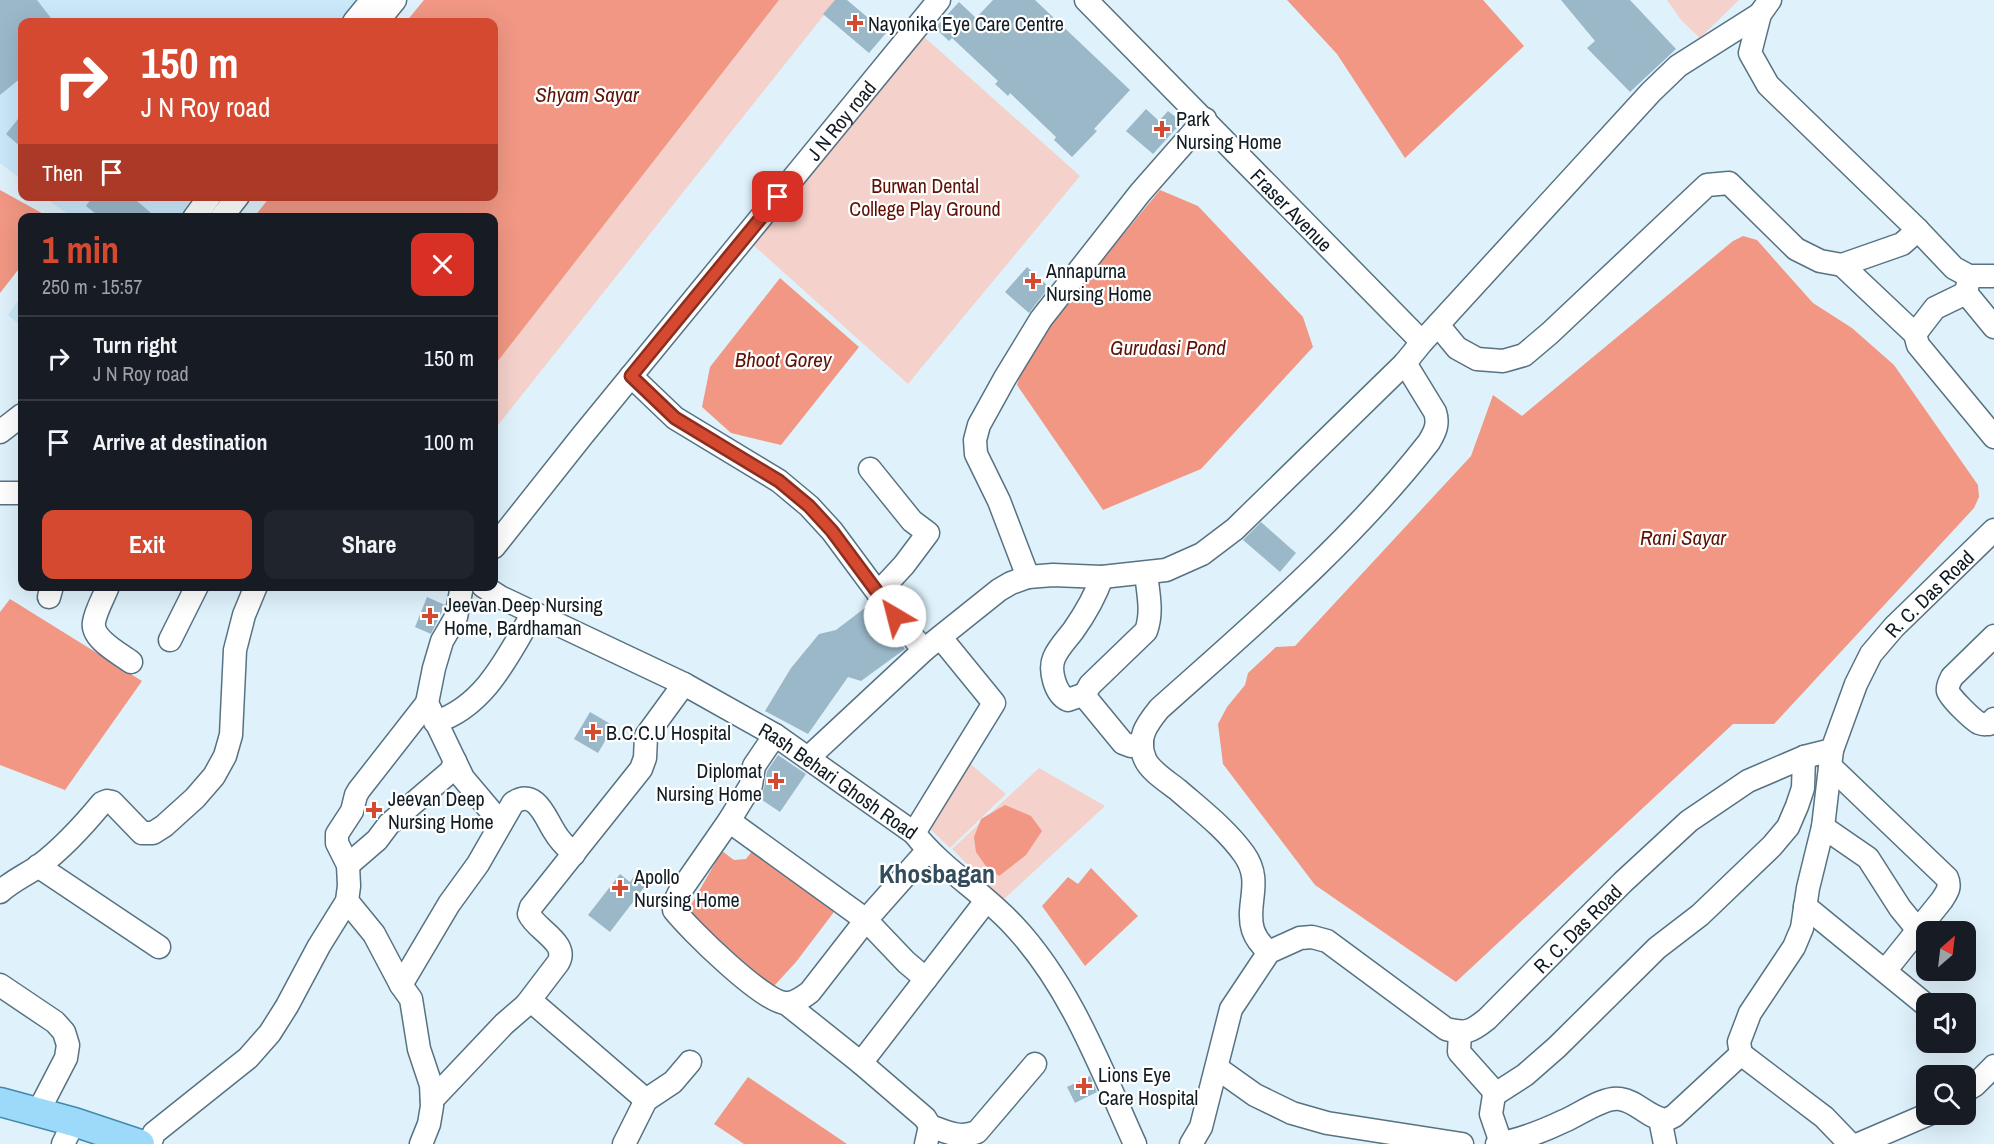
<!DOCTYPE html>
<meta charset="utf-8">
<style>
body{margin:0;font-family:"Archivo Narrow",sans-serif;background:#20242c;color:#f1f3f6;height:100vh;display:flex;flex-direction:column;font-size:22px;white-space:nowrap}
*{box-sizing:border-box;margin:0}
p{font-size:20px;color:#9ea1a6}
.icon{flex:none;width:33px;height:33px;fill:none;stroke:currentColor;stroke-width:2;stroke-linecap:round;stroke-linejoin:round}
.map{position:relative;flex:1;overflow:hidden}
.side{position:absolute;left:18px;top:213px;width:480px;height:378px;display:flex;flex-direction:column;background:#171b24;border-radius:12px;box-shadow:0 6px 24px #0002}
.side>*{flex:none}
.banner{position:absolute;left:18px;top:18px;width:480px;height:183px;border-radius:12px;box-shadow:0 6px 24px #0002;background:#d54931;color:#fff;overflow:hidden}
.needle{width:39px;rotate:28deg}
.buttons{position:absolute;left:1916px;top:921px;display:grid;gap:12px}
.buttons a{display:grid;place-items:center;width:60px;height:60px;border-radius:12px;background:#171b24;box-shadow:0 6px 24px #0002;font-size:30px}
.pin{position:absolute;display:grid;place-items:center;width:51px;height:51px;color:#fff;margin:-26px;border-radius:12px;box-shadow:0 3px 9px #0006}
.me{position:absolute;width:66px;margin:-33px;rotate:323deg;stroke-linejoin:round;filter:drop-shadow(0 0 4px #0008)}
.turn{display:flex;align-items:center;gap:21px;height:126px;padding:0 24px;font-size:27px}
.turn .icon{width:78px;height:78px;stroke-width:2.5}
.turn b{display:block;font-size:42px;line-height:51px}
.then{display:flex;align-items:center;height:57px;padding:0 24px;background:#0003;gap:12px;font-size:22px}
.round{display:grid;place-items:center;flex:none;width:63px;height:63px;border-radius:12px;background:#20242c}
.head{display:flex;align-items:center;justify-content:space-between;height:102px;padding:0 24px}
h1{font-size:36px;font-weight:800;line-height:45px;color:#d54931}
.cta{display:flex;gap:12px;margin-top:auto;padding:12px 24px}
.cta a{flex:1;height:69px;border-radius:12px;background:#d54931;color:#fff;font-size:24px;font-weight:800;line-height:69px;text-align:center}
.cta a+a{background:#20242c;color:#f1f3f6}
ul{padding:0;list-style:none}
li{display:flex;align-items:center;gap:18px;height:84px;padding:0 24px;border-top:2px solid #363941}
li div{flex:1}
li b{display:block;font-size:22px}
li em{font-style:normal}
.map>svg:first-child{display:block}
.built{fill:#cae8fa}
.green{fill:#f4d1ca}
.water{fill:#f19784}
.building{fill:#9bb8c9}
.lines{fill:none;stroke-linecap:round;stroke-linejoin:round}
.minor-casing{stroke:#577282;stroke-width:25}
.major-casing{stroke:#4188ac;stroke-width:31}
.minor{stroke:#fff;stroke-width:22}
.major{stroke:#9ddafa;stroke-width:28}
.route-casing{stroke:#8a2f20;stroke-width:15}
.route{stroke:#d54931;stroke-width:10}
.poi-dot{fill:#d54931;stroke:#fff;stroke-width:2}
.labels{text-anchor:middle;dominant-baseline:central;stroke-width:4.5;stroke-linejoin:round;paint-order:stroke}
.poi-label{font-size:20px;fill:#101b22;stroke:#fff;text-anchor:start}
.street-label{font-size:20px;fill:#101b22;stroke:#fff}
.park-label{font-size:20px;fill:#601104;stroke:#fff}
.water-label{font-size:21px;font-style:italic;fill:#611205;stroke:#fff}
.district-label{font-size:26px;font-weight:bold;fill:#324c5b;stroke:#fff}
</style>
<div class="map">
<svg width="1994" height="1144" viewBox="0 0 1994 1144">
<rect width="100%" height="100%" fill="#dff2fc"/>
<g class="built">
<path d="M0,0H379L360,22H22V180L0,163Z"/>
<path d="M44,197H219L202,218L72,217Z"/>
<path d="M22,295V327L8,315Z"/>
</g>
<g class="green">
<path d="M773,0H836L494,430V338Z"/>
<path d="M1667,0H1739L1700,38L1681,20Z"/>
<path d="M921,34L1080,176L908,384L751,243Z"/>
<path d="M967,761L1006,794L950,848L927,826Z"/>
<path d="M1039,768L1105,806L1003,900L952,849Z"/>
</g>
<g class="water">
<path d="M424,0H779L494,366V218L254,217L270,197L494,196V22H406Z"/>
<path d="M1287,0H1483L1524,46L1405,158L1337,54Z"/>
<path d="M0,190L49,217L22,218V265L0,293Z"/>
<path d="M1160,190L1198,206L1303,317L1313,347L1201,469L1103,510L1017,385L1028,349Z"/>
<path d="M1743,236L1757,240L1813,303L1852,328L1894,365L1978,485L1979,497L1974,508L1774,724H1733L1456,982L1315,885L1223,764L1218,724L1227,707L1245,685L1248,673L1276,647L1295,646L1471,456L1493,395L1522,416L1733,241Z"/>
<path d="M780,278L859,347L781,445L731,433L702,407L710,367Z"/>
<path d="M10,599L142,681L65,790L0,765V612Z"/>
<path d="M1005,805L1031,816L1042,831L1026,855L999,876L985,865L976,852L974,837L981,819Z"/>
<path d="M755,847L837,908L796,962L774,986L743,967L687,912L722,851L734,860L746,859Z"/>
<path d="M1091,868L1138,916L1085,966L1042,906L1068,877L1078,884Z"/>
<path d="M748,1077L847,1144H744L714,1124Z"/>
</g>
<g class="building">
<path d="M0,0H37L54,22H22V77L0,95Z"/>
<path d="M835,0H847L886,33L869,53L823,14Z"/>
<path d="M993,0H1035L1130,90L1094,129L1097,131L1072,157L1054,140L1056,137L1010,93L1008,96L995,84L998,81L952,38L949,41L935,28L959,2L976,18Z"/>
<path d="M1561,0H1630L1676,49L1630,92L1587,48L1595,41Z"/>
<path d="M1146,109L1159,121L1168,111L1182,122L1153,154L1126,131Z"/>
<path d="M22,114V148L6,134Z"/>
<path d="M93,196H131L157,218H101L86,206Z"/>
<path d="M1027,267L1049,287L1029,313L1005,292Z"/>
<path d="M1261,522L1296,553L1280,572L1243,540Z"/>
<path d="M427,597L445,605L431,634L415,627Z"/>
<path d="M870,604L905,649L861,681L848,677L808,734L765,711L791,668L819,634L836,630Z"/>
<path d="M590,712L614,726L598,753L574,739Z"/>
<path d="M778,755L806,774L780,812L759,798L764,788L767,771Z"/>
<path d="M637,872L649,881L610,932L588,915L620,874L630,882Z"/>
<path d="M1090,1076L1097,1092L1075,1103L1067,1087Z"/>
</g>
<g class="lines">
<g class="minor-casing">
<g id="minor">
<path id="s1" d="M1086,0L1422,342"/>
<path d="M1770,0L1760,14L1750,53L1768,85L1918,230L1954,268L1969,276H1994"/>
<path d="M354,22L372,0"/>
<path d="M377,22L395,0"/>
<path d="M194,218L210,196"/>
<path d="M221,218L238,196"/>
<path d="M1842,265L1902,244L1918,230"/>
<path d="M1969,278L1966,293L1994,327"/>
<path d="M1438,325L1457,348L1477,359L1503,361L1524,355L1550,333L1707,185L1729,183L1796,249L1820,261L1842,265L1915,334L1918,345L1994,437"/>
<path d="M1915,334L1935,308L1966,293"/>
<path d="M631,376L675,418L779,481L809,506L832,531L895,616L924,650"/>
<path d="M0,432L22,415"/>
<path d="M870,469L912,521L928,533L904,565L878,593"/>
<path d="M0,493H22"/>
<path id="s2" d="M494,547L582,436L939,0"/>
<path d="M1028,577L999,501L976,454L975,440L979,425L1005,378L1041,319L1140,193L1205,119"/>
<path d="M108,586C104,597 96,610 94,622C91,639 119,653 131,662"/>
<path d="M462,586L456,617L442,641L434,668L427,703L463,778L501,823"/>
<path id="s3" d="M483,586L500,597L684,684L775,735L914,833C942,869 983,892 1014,926C1071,987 1101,1069 1135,1144"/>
<path d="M49,597L52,586"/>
<path d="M1994,636L1952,677C1950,681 1947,686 1948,691C1950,698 1973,720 1979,723C1984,725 1984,724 1989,724L1994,719"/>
<path d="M170,640L197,586"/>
<path d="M1085,694L1068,700C1055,694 1049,670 1054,658C1058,648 1066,640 1073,631C1085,614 1095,597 1102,577"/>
<path d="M435,722C485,707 509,654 533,613"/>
<path d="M775,735L754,766L751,785L729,821L679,893L675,901L674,910C689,929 763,1002 785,1003C795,1004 803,997 810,992L866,920L928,850"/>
<path d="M1142,743L1131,746L1123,743L1086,698L1085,694L1090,685L1146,631C1153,612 1148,593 1146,573"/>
<path d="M808,758L924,650L999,590L1011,583L1028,577L1053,575L1102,577L1166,570L1202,554L1235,529L1405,363L1422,342L1651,92L1678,66L1760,14"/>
<path d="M1830,766L1947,878C1951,887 1947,892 1942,900L1885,971"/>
<path d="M729,821L866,920L906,962L926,979"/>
<path d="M1823,827L1868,858L1900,908L1918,930"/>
<path d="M914,833L994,703L941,638"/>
<path d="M348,865L377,840L389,824L451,771L455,761"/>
<path d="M38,866L159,947"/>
<path d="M0,892C12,881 26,875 39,866C63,848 83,826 102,803L107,801L112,802L142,833H153L164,826L195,798L214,776L225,756L231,735L235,650L244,615L256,586"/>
<path d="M347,901L374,934L401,985L411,999L419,1049L431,1085L432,1106L429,1124L421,1144"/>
<path d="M1805,906L1926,1005"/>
<path d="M1269,952C1262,946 1256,939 1253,930C1245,904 1264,882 1244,854C1226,829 1201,810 1178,790C1168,782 1150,771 1145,759C1136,738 1147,724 1159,709C1253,625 1351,542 1429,442C1435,432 1439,424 1435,412L1405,363"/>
<path d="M0,985L55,1022L64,1032L68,1045L66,1058L38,1112"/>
<path d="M401,985L449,904L478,864L513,803C536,788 545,817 554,831C559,840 566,847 574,854"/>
<path d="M787,1004L861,1063L925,1118L930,1126L926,1144"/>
<path d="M526,1005L558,963C570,943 536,930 529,914L531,907L641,769L645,758L646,736L684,684"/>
<path d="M1460,1032L1459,1052L1492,1089L1494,1095L1491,1114L1501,1143"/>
<path d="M1741,1054L1824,1117L1850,1144"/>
<path d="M861,1063L986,901"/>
<path d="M1217,1068L1255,1095L1292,1113L1327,1123L1462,1144"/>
<path d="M1965,1091L1975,1085L1994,1066"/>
<path d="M1494,1095L1525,1075L1557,1047L1657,948L1700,915L1772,846L1788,827L1797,806L1803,788L1804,757"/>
<path d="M432,1100L504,1024L526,1005L532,1003L537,1006L646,1100"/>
<path d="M1660,1119L1665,1144"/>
<path d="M930,1126C947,1132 959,1139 977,1132L1035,1064"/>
<path d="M63,1144L74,1122"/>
<path d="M150,1144L154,1133L248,1058L270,1033L287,1006L319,946L347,901L349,886L348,865L337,843V834L352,811L356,795L359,790L427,703"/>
<path d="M624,1144L646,1100L673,1082L690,1062"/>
<path id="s4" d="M1191,1144L1201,1127L1231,1009L1269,952L1300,938L1312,937L1327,941L1446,1029C1466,1034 1471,1032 1487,1019L1623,882L1689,821L1748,781L1804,757L1832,750L1856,684L1871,654L1894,627L1994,530"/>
<path d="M1497,1144C1520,1140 1543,1131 1564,1121C1579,1115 1604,1096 1620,1099C1637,1101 1648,1118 1666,1120L1674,1116L1741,1054L1739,1042L1750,1013L1794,947L1802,928L1808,888L1823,827L1832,750"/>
<path d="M1859,1144L1929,1114"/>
</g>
</g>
<g class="major-casing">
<path id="major" d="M0,1102L74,1122L140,1144"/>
</g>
<use href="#minor" class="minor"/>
<use href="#major" class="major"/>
</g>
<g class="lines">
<g class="route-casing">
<path id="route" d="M778,197L631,376L675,418L779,481L809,506L832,531L895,616"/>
</g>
<use href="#route" class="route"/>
</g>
<g class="poi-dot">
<path d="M852 14h6v6h6v6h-6v6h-6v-6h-6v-6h6z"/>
<path d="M1159 120h6v6h6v6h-6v6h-6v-6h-6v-6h6z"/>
<path d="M1030 272h6v6h6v6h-6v6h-6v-6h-6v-6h6z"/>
<path d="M427 607h6v6h6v6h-6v6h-6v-6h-6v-6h6z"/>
<path d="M590 723h6v6h6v6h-6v6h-6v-6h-6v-6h6z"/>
<path d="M773 772h6v6h6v6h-6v6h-6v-6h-6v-6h6z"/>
<path d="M371 801h6v6h6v6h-6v6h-6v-6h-6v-6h6z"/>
<path d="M617 879h6v6h6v6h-6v6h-6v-6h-6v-6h6z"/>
<path d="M1081 1077h6v6h6v6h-6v6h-6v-6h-6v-6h6z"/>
</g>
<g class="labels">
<g class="poi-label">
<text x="868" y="23">Nayonika Eye Care Centre</text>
<text x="1176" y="118">Park<tspan x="1176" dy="23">Nursing Home</tspan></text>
<text x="1046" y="270">Annapurna<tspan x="1046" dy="23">Nursing Home</tspan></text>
<text x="444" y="604">Jeevan Deep Nursing<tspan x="444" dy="23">Home, Bardhaman</tspan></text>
<text x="606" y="732">B.C.C.U Hospital</text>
<text x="762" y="770" text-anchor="end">Diplomat<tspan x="762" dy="23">Nursing Home</tspan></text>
<text x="388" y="798">Jeevan Deep<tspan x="388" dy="23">Nursing Home</tspan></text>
<text x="634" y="876">Apollo<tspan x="634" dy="23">Nursing Home</tspan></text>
<text x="1098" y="1074">Lions Eye<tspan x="1098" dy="23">Care Hospital</tspan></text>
</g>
<g class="street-label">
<text stroke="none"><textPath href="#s2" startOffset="550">J N Roy road</textPath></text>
<text stroke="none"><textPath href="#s1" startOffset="294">Fraser Avenue</textPath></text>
<text stroke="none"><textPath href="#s4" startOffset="1096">R. C. Das Road</textPath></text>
<text stroke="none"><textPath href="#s3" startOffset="406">Rash Behari Ghosh Road</textPath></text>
<text stroke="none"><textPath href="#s4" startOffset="592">R. C. Das Road</textPath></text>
</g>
<g class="park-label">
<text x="925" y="185">Burwan Dental<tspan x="925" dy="23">College Play Ground</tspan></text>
</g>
<g class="water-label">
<text x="587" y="94">Shyam Sayar</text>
<text x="1168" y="347">Gurudasi Pond</text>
<text x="783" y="359">Bhoot Gorey</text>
<text x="1683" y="537">Rani Sayar</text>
</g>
<g class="district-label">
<text x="937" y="873">Khosbagan</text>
</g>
</g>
</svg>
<div class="buttons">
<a><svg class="needle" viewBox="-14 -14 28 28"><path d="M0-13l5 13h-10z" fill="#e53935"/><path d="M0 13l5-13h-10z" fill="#9ea1a6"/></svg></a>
<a><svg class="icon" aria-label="sound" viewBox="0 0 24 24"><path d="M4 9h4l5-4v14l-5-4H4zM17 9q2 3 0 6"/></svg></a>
<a><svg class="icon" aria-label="search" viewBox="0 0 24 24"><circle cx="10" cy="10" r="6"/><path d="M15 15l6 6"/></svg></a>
</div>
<div class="pin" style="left:778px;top:197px;background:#d93025"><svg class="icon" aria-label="arrive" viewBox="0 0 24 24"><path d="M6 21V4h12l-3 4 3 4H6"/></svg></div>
<svg class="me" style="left:895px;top:616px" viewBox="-20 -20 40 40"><circle r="19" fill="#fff"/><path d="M0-13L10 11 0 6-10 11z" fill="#d54931"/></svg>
<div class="banner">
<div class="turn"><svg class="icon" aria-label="right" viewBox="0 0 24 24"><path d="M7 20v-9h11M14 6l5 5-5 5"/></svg><div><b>150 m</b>J N Roy road</div></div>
<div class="then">Then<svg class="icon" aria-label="arrive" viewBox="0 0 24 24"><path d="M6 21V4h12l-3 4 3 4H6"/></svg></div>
</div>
<section class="side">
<div class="head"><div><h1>1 min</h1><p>250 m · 15:57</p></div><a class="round" style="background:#d93025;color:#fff"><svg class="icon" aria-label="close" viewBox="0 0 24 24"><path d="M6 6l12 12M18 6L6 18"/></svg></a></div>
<ul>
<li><svg class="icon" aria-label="right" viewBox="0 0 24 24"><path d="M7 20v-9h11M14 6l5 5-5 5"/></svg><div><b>Turn right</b><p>J N Roy road</p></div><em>150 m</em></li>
<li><svg class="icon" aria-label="arrive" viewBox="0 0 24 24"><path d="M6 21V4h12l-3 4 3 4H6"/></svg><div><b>Arrive at destination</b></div><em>100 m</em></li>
</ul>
<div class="cta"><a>Exit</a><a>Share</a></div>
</section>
</div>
